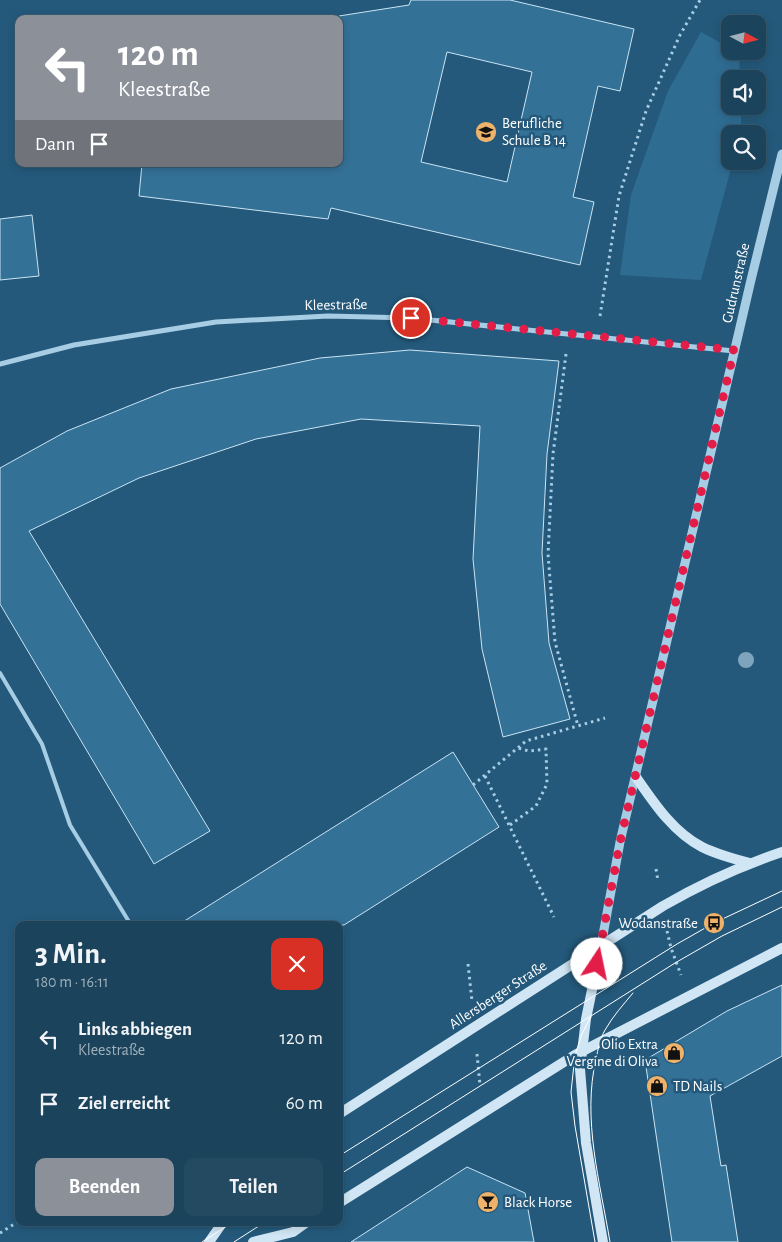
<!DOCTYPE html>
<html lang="de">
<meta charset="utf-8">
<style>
body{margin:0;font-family:"Alegreya Sans",sans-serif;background:#244a62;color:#f1f3f6;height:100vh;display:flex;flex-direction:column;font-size:19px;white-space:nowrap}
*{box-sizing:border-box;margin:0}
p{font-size:16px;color:#a0b0bb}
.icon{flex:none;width:28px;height:28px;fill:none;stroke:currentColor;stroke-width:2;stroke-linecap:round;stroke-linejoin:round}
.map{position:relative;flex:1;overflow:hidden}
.panel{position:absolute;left:15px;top:921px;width:328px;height:305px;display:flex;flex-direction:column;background:#1b435c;border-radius:10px;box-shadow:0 2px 8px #0003,0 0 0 1px #395c72}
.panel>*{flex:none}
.banner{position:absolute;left:15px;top:15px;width:328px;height:152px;border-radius:10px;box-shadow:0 2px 8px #0003,0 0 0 1px #395c72;background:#8c9099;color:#fff;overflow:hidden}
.needle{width:32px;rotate:97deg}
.fabs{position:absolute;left:721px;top:15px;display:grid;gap:10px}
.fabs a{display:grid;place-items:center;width:45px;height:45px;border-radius:10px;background:#1b435c;box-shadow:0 2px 8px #0003,0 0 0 1px #395c72;font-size:25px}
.pin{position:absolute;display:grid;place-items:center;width:42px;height:42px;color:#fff;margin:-21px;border:2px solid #fff;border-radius:50%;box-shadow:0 1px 5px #0007}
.me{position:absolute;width:55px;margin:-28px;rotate:11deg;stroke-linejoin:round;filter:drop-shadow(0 0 4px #0008)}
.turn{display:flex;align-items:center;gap:18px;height:105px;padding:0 20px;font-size:22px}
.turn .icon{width:65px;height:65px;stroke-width:2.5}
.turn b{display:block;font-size:35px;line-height:42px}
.then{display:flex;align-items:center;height:48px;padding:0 20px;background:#0003;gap:10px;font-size:19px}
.round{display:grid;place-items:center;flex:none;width:52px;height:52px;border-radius:10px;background:#244a62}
.summary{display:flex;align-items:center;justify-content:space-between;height:85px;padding:0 20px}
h1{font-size:30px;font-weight:700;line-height:38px}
.cta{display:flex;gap:10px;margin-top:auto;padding:10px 20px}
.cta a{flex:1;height:58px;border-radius:10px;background:#8c9099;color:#fff;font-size:20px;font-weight:700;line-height:58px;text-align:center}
.cta a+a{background:#244a62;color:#f1f3f6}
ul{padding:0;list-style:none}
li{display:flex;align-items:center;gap:15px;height:65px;padding:0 20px}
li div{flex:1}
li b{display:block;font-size:19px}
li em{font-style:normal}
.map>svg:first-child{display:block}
.green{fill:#2f6c92}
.building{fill:#347197;stroke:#cae4f4;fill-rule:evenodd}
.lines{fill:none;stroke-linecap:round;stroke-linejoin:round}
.path{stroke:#a7cde4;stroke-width:3;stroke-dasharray:2.5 4;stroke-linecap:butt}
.service{stroke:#a7cde4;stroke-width:4}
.minor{stroke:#a7cde4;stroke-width:5}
.tertiary{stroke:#a7cde4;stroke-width:9}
.secondary{stroke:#d0e6f4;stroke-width:10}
.tram{stroke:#fff;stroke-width:1}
.tree{fill:#7fa5be}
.route{stroke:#e11d48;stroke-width:9;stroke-dasharray:0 16.2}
.labels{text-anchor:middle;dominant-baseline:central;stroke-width:5;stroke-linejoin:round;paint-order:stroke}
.poi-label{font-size:15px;fill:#fff;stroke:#24597b;text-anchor:start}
.street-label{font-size:15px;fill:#fff;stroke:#24597b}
</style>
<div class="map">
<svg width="782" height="1242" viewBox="0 0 782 1242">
<rect width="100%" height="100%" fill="#24597b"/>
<path class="green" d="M701,32L730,48V51L739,53L740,79H730V106H741V133L730,134V161H733L701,280L620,275L631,195L668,91Z"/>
<g class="building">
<path d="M411,0H510L634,29L620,91L598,86L573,197L594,202L580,265L331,208L328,219L139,196L142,164H339V16L409,5ZM447,52L532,72L507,182L421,162Z"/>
<path d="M32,215L39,276L0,280V219Z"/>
<path d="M410,350L559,361L547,454L542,553L549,643L570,719L503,737L482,649L473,559L480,426L361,419L256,439L139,478L29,531L210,831L154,864L0,604V468L67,431L171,389L320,358Z"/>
<path d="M453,752L499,827L344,925H178Z"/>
<path d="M782,985V1056L710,1096L721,1166L726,1165L738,1242H672L645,1060L727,1011Z"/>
<path d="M467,1167L525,1193L534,1242H351Z"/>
</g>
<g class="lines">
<g class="path">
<path d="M600,316L619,196L646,111L680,35L700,0"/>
<path d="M566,354L553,454L548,554L555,642L578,726"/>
<path d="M485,776L554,917"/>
<path d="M473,785L526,741L605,718"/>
<path d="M510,825L536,806L547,784L546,749L529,751L518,748"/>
<path d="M656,869L658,881"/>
<path d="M667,931L671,948L681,975"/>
<path d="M468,964L472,1001"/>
<path d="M477,1054L480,1085"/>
<path d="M0,1233L19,1221"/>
</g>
<path class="service" d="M0,673L42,744L70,825L131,925"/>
<path class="minor" d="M0,364L74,345L216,322L328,316L411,318L734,351"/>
<path class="tertiary" d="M601,946L620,842L751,280L782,154"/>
<g class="secondary">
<path d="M636,777C654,803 673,832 702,847C718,855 734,859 750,863"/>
<path d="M601,946L586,1019L580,1069L586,1143L603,1242"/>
<path d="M339,1114L663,906C701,884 740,866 782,852"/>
<path d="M339,1203L575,1055L782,948"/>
<path d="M209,1242L223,1222"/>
<path d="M253,1242L293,1232L307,1222"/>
</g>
<g class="tram">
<path d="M591,1016L582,1034L575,1055L571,1092L575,1126L595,1242"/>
<path d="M339,1156L677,944L714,923L782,891"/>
<path d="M339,1175L675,963L722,936L782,907"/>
<path d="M202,1242L233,1222"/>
<path d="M234,1242L265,1222"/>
<path d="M610,1242C600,1182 582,1119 596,1059C598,1049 600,1039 605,1030C613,1016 623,1005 633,993"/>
</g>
</g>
<circle class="tree" cx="746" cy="660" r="8"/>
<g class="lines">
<path class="route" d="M411,318L734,350L620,842L597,964"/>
</g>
<defs>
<g id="school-disc" transform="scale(1.125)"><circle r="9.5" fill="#eeb26b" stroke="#24597b"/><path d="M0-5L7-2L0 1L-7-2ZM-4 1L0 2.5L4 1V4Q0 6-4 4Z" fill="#111"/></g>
<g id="bus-disc" transform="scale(1.125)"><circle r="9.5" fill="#eeb26b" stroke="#24597b"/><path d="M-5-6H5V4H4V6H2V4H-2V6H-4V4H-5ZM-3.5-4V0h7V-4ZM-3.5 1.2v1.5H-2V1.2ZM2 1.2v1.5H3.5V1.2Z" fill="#111"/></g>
<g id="shop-disc" transform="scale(1.125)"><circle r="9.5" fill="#eeb26b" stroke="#24597b"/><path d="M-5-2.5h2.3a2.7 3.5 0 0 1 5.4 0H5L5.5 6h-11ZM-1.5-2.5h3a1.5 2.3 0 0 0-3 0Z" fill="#111"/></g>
<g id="bar-disc" transform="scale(1.125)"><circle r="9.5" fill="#eeb26b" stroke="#24597b"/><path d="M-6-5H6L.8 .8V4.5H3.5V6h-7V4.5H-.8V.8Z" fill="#111"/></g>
</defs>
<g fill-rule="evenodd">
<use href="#school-disc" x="486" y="132"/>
<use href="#bus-disc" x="714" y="923"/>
<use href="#shop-disc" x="674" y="1053"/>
<use href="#shop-disc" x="657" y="1086"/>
<use href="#bar-disc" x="488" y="1202"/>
</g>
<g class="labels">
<g class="poi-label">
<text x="502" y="123">Berufliche<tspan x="502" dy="17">Schule B 14</tspan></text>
<text x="698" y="923" text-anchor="end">Wodanstraße</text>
<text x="658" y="1044" text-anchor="end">Olio Extra<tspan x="658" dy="17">Vergine di Oliva</tspan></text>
<text x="673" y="1086">TD Nails</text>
<text x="504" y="1202">Black Horse</text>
</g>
<g class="street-label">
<text transform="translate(736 283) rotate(-77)">Gudrunstraße</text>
<text transform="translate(336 305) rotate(-1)">Kleestraße</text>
<text transform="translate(498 995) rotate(-33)">Allersberger Straße</text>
</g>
</g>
</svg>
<div class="fabs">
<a><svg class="needle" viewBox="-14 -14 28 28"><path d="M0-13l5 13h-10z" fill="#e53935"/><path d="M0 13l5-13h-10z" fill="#a0b0bb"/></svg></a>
<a><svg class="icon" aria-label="sound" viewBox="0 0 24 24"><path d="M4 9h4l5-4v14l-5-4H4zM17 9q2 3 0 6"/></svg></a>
<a><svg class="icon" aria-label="search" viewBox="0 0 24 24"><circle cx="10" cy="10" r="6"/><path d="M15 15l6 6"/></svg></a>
</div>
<div class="pin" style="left:411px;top:318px;background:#d93025"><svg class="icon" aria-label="arrive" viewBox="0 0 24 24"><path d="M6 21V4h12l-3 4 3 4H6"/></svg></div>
<svg class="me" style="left:597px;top:964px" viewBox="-20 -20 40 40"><circle r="19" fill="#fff"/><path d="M0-13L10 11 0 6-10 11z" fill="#e11d48"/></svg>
<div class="banner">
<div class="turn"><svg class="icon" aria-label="left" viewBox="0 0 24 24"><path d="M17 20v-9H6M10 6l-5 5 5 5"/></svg><div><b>120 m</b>Kleestraße</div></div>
<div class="then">Dann<svg class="icon" aria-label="arrive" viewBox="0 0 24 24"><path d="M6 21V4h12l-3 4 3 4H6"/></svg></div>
</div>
<section class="panel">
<div class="summary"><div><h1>3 Min.</h1><p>180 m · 16:11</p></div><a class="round" style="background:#d93025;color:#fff"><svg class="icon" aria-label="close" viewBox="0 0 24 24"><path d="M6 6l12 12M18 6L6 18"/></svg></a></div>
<ul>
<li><svg class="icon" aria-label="left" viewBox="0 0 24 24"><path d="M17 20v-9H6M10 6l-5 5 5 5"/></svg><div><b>Links abbiegen</b><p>Kleestraße</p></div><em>120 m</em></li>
<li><svg class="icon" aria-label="arrive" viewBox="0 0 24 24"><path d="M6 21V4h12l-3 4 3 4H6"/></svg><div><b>Ziel erreicht</b></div><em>60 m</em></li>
</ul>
<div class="cta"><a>Beenden</a><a>Teilen</a></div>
</section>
</div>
